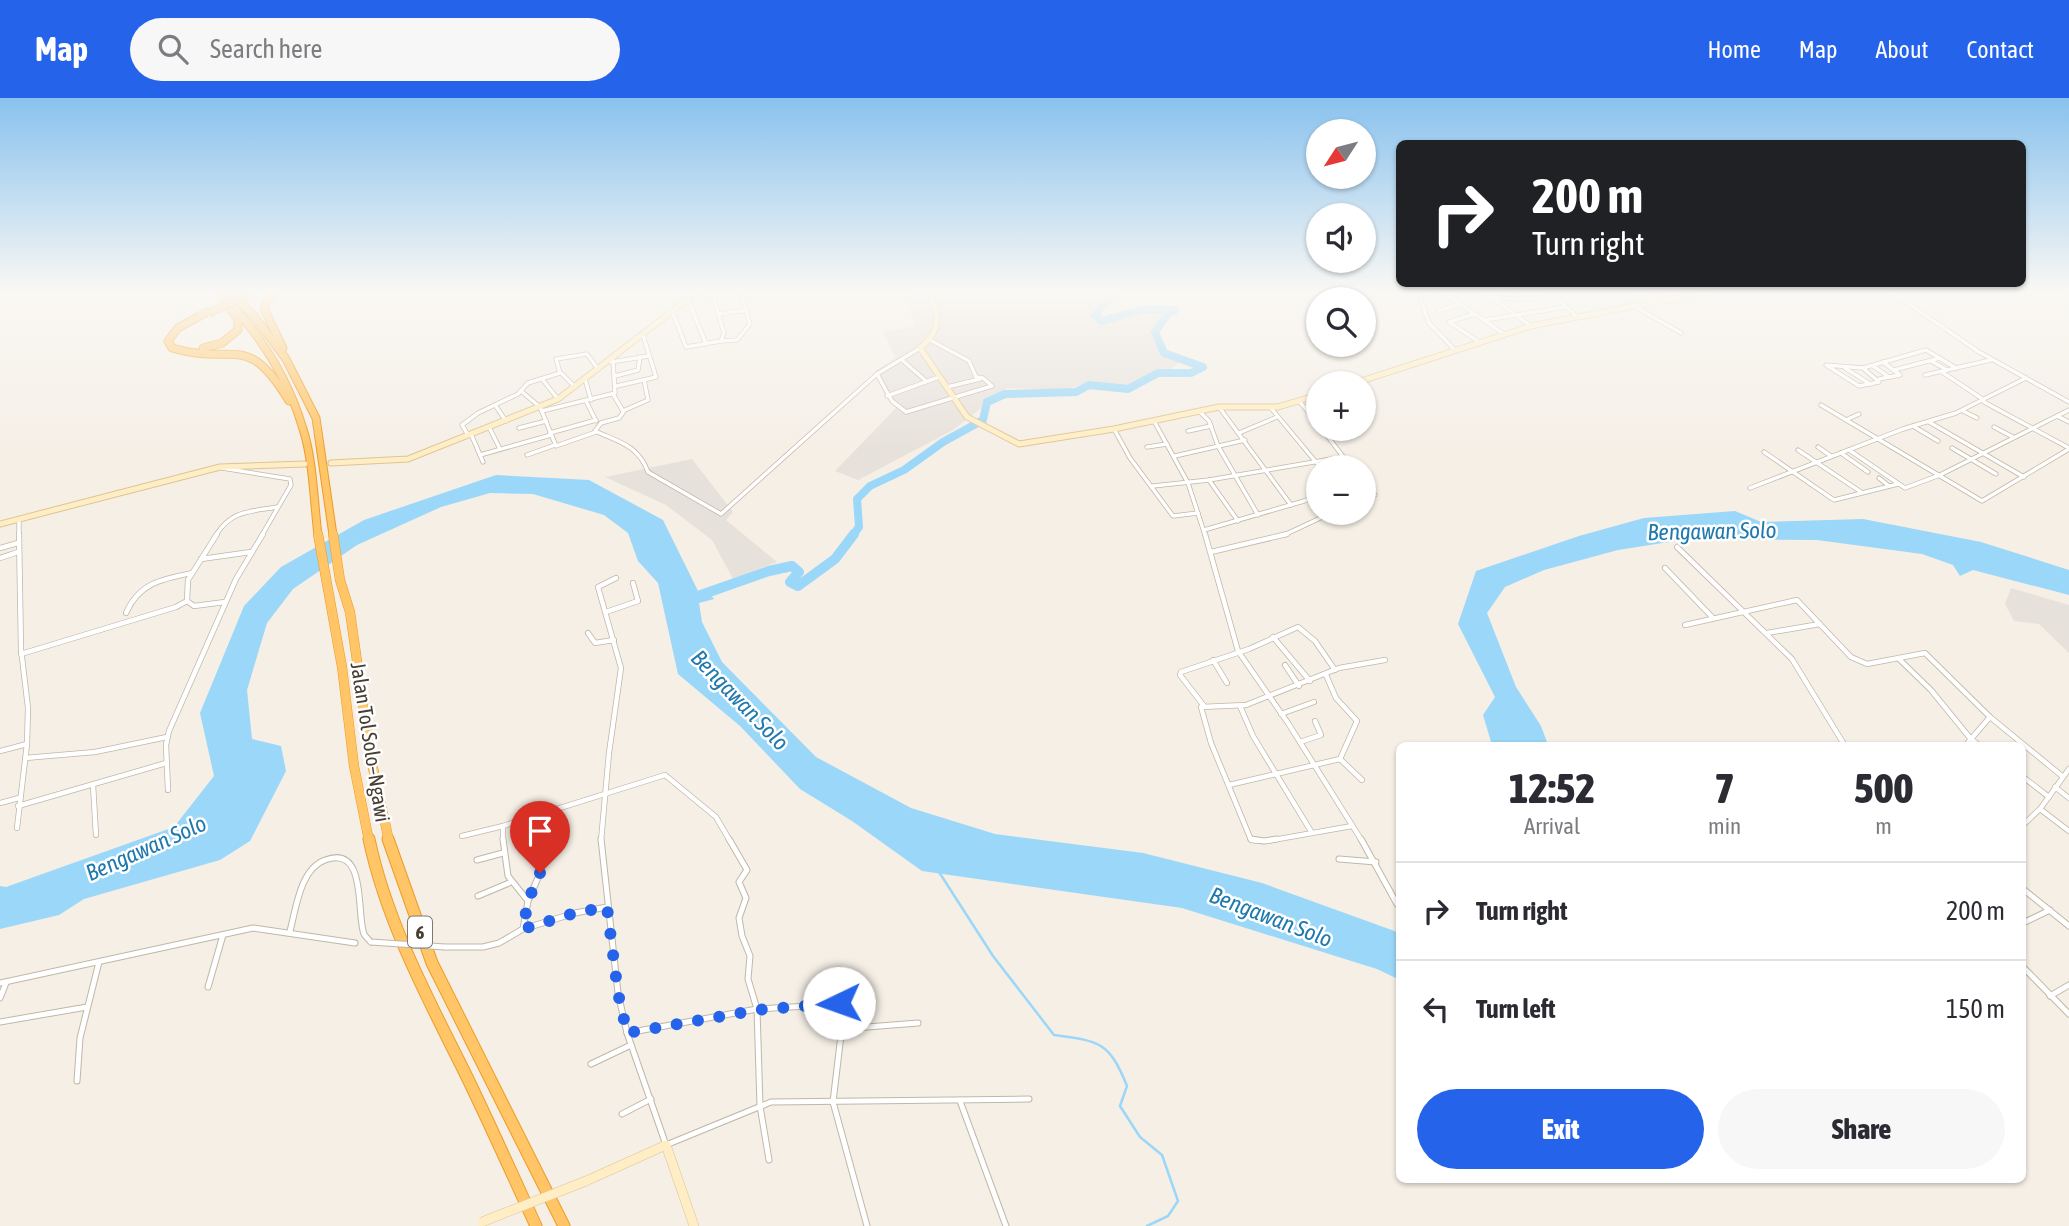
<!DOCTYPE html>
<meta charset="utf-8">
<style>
body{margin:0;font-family:"Asap Condensed",sans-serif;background:#f7f7f7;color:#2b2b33;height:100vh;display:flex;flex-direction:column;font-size:26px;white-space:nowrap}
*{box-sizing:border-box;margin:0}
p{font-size:23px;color:#7c7c81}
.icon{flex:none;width:38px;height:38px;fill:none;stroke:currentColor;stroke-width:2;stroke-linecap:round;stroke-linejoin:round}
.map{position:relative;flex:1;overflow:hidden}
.panel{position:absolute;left:1396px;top:644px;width:630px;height:441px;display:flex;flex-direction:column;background:#fff;border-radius:10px;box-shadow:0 2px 5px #0004}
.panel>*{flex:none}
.hud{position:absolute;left:1396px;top:42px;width:630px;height:147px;border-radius:10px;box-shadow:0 2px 5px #0004;background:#202124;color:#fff;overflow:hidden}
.needle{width:46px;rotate:234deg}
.fabs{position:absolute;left:1306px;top:21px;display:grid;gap:14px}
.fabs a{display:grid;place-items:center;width:70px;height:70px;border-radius:50%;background:#fff;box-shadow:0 2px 5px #0004;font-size:35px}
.pin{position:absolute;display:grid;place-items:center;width:60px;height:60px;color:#fff;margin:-72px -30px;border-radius:50% 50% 50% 0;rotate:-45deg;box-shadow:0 0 7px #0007}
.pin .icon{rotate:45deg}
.me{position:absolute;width:77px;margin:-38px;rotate:267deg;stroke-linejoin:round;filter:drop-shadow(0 0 5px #0008)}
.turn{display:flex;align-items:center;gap:24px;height:147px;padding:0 21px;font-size:32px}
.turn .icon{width:91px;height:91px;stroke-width:2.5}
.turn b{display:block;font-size:49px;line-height:60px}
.eta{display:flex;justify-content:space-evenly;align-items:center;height:119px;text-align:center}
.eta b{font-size:42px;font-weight:800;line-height:49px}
.button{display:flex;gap:14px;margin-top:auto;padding:14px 21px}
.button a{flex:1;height:80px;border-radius:42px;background:#2563eb;color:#fff;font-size:28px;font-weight:800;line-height:80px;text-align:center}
.button a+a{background:#f7f7f7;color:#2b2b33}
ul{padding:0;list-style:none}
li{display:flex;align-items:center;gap:21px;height:98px;padding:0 21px;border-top:2px solid #e1e1e2}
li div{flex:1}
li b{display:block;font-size:26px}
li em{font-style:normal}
header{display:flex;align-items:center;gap:42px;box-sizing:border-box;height:98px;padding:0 35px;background:#2563eb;color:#fff}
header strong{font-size:33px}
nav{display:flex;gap:38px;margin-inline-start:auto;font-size:24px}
.search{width:490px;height:63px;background:#f7f7f7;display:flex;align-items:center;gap:18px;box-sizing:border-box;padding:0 24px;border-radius:38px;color:#7c7c81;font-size:26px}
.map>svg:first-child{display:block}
.industrial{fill:#e7e1db}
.water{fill:#9bd7f8}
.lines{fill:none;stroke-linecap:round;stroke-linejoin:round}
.stream{stroke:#9bd7f8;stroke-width:2.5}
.river-far1{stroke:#9bd7f8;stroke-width:8}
.river{stroke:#9bd7f8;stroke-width:10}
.street-far2-casing{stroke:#c1b7a7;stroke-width:5}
.street-far1-casing{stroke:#c1b7a7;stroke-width:6}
.street-casing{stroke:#c1b7a7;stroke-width:7}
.secondary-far1-casing{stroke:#ddc592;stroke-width:7}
.secondary-casing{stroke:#ddc592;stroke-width:10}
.highway-far2-casing{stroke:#ee9b26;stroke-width:9}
.highway-far1-casing{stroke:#ee9b26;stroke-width:10}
.highway-casing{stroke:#ee9b26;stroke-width:13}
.street-far2{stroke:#fff;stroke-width:3.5}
.street-far1{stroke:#fff;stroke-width:4.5}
.street{stroke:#fff;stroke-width:5}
.secondary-far1{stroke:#ffeec5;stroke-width:5}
.secondary{stroke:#ffeec5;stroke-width:9}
.highway-far2{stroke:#ffc566;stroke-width:7}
.highway-far1{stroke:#ffc566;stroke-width:9}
.highway{stroke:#ffc566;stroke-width:11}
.street-bridge-casing{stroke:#c1b7a7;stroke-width:7;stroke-linecap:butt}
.secondary-bridge-casing{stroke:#ddc592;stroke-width:10;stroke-linecap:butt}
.highway-bridge-casing{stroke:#ee9b26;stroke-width:9;stroke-linecap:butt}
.street-bridge{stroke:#fff;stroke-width:5}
.secondary-bridge{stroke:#ffeec5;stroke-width:9}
.highway-bridge{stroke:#ffc566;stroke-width:7}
.route{stroke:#2563eb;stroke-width:12;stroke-dasharray:0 21.6}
.labels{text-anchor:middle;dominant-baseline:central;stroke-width:5;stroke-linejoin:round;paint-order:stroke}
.shield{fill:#fff;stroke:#7f7971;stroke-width:2}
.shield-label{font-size:19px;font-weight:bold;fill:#483f34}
.street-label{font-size:21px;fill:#483f34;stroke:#fff}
.water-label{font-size:23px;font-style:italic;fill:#2079ae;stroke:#fff}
</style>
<header>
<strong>Map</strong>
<div class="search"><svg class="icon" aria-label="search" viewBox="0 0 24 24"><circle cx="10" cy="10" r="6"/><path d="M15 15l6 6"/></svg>Search here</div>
<nav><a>Home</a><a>Map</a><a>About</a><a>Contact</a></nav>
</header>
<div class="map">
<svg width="2069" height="1128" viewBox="0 0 2069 1128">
<rect width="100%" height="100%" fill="#f5efe6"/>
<g class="industrial">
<path d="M910,195H1109L1091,215L1101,225L1157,208L1170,212L1151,231L1162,255L1179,264L1173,270L1154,275L1126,288L1086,285L1065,292L1007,290L953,332L858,382L835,373L898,308L875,273L895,260L883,234L916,228L907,205L915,203Z"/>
<path d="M692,361L733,414L726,422L777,464L733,481L712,442L666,407L605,379Z"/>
<path d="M2011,490L2069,507V555L2039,526L2014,523L2005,506Z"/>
</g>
<g class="water">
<path d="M496,377L589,382L663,422L698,493H707L714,501L699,505L702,524L722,564L816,659L911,710L995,736L1143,755L1262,785L1400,835V882L1377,871L1182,810L922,773L852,723L800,691L740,628L678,576L658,485L638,463L628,435L604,417L533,396L490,395L441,409L357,447L293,491L267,525L247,592L252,641L281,648L286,673L250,743L220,762L84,801L59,817L0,831V788L6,789L174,729L214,678L200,615L244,508L281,469L364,422Z"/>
<path d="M1735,413L1761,424L1863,421L1981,444L2069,472V497L1973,472L1960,478L1953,467L1922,456L1817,442L1688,441L1618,452L1544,472L1505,489L1487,515L1516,589L1541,628L1548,647H1492L1483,617L1495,599L1458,526L1476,473L1579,438L1644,420Z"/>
</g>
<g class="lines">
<path class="stream" d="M939,774L993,858L1054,937C1099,943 1109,943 1127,988L1120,1008L1140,1039L1162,1057L1178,1103L1168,1118L1147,1128"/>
<path class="river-far1" d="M853,437L859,429L857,401L870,388L904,372L943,344L983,322L987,304L1005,296L1076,294L1089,287L1128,291L1158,275H1191L1203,269L1164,255L1155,234L1168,216L1175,212L1145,211L1101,223L1095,217L1114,195"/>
<path class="river" d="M698,498L769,473L792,468L799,474L790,484L798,488L835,461L854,436"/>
<g class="street-far2-casing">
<g id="street-far2">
<path d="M1425,195L1420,200L1429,225L1456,253"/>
<path d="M1444,195L1504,236"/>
<path d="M1486,195L1531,228"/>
<path d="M1639,195L1653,204"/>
<path d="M1893,195L1979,254L2069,304"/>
<path d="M1496,200L1527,201L1554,197L1576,218"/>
<path d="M688,201L706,246"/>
<path d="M1634,208L1681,235"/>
<path d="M672,213L686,249L721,243L724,235L712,195"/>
<path d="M1438,213L1459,206"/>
<path d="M719,216L748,212"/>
<path d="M1474,216L1449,224L1479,244"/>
<path d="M1485,222L1566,209"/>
<path d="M722,243L737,242L750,226L741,195"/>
<path d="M902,262L925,282"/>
<path d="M1931,263L1947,272"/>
<path d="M611,264L649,258"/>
<path d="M1826,267L1863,270L1879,284L1859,288Z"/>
<path d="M1873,268L1889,279"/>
<path d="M1845,270L1870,286"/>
<path d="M1863,270L1926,252L1956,270"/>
<path d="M1894,272L1940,260"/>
<path d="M1942,274L1984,302"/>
<path d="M561,275L575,289"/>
<path d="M877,276L892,303L906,314L992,288L983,280L976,279L969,263L930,242"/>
<path d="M1925,277L1991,262"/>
<path d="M615,278L638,272L640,259"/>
<path d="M542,281L558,301"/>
<path d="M585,281L591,302"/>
<path d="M1879,281L1900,277L1883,264"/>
<path d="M644,282L648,302L625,312L619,320L601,325L595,333C619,344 638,347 648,374L721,416L877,276L920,250"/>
<path d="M617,288L656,279L643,237"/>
<path d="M947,289L980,281"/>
<path d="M521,293L540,309L556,348L596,334"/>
<path d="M613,296L623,313"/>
<path d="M887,298L939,279"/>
<path d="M586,303L596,323"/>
<path d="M1299,303L1318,325"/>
<path d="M1984,304L2069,350"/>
<path d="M495,307L506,323"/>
<path d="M1821,307L1982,403L2069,351"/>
<path d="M1219,309L1291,407"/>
<path d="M1271,310L1320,369"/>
<path d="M542,313L615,295L613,263"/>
<path d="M1199,313L1209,323L1218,348L1258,417"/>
<path d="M1963,313L1977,320"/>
<path d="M2057,318L2069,324"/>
<path d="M1848,321L1859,316"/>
<path d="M1154,323L1188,385L1205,437"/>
<path d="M1929,324L2024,379"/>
<path d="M1913,328L1938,343"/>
<path d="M489,329L500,351"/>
<path d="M1994,329L2013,339"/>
<path d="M519,330L546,323"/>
<path d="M1114,331L1130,360L1173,418L1198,415"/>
<path d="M1322,331L1351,369"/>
<path d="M1188,333L1211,328"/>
<path d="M550,335L596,322"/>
<path d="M1239,335L1277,319"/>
<path d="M471,336L483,364"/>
<path d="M468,337L462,327L478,315L518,296L528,285L560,275L556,261L587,256L598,271"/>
<path d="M1147,349L1167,346"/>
<path d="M1818,349L1831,358"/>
<path d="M1952,350L1996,376"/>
<path d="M1798,352L1861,394"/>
<path d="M1849,352L1905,390L1940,377L2069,312"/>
<path d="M1764,354L1834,402L1898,386"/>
<path d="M1841,355L1868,374"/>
<path d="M480,357L551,337"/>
<path d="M527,357L555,347"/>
<path d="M1175,358L1245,342"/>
<path d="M222,370L290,381L291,387L262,437"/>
<path d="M1879,380L1889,388"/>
<path d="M1209,382L1238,423"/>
<path d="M1363,385L1375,397L1363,404"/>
<path d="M1153,388L1209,382L1343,359"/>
<path d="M1750,390L1903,331L1956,315L2026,280"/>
<path d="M19,421V437"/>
<path d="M1204,432L1304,403L1312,400L1318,391"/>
<path d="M216,437C232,412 249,414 277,409"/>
<path d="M1284,437L1331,415"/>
</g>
</g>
<g class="street-far1-casing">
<g id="street-far1">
<path d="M1205,436L1238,553L1288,625L1362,743"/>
<path d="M1677,449L1792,561L1845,648"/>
<path d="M0,450L18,445"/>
<path d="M1211,454L1287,436"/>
<path d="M0,460L18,454"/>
<path d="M201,461L251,454"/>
<path d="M1665,470L1713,520"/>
<path d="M187,503L188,482L217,436"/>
<path d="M187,503L194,508L225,504"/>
<path d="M606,514L638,503L633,485"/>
<path d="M126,515C139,485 162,481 192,475"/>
<path d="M1685,527L1797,502L1851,559L1867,566L1925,555L1990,619L2062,678"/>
<path d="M588,535L595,545L614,542"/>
<path d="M1767,535L1820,526"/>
<path d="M1273,539L1310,583"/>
<path d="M21,556L176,509L187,503"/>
<path d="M1898,560L1931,592L1970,640L1980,648"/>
<path d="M1213,562L1227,585"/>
<path d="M1285,567L1299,588"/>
<path d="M1204,608L1180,577L1181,574L1249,551L1298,529L1315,543L1335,572"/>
<path d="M1240,608L1253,638L1312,735"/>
<path d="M1281,616L1314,604"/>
<path d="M1300,644L1321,637L1315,623"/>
<path d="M1965,648L1990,619"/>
<path d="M0,653L27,646"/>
<path d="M25,660L95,654L167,639"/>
<path d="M1340,661L1362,682"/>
<path d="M2023,679L2049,699"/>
<path d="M93,687L96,737"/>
<path d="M1229,687L1340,661L1357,623L1336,600L1326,577"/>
<path d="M2055,689L2069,700"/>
<path d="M168,692L166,647L169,633L236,481L263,436"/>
<path d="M0,705L19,700"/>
<path d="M18,708L166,665"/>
<path d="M2040,711L2069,733"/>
<path d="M2023,727L2040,711L2069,671"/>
<path d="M17,730L27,646L28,610L21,551L19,436"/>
<path d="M462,738L503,728L665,677L716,719L730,743"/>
<path d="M503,743V728"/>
<path d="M542,743L543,714"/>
<path d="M601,743L609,655L621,570L598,489L616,480"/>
<path d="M1258,743L1251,742L1211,645L1201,609L1246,607L1339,570L1385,562"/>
<path d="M1267,743L1352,728"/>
</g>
</g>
<g class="street-casing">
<g id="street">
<path d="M503,741L508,778L528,803L523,831"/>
<path d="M601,741L618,895L627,935L666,1047L771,1004L1029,1001"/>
<path d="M729,741L747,772L739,784L746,800L739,820L742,838L750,858L748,881L757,911L760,1008L769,1062"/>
<path d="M1251,741L1264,743L1277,741"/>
<path d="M1361,741L1397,806"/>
<path d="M1339,761L1376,764"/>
<path d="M477,762L503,755"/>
<path d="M2023,791L2069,828"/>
<path d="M478,798L509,785"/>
<path d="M528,803L540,775L542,741"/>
<path d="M2023,825L2050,812"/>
<path d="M290,833C296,811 300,771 325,762C368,746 356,817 364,836C365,838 369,842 371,844"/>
<path d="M445,849H483L499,845L523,831L575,815L607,809"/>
<path d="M2023,869L2069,916"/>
<path d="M0,885L253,830L355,845"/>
<path d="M208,889L223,837"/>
<path d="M2050,898L2069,887"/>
<path d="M0,900L6,885"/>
<path d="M0,924L87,909"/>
<path d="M842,931L918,925"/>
<path d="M627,935L757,911L841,906L844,912L833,1004L867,1128"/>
<path d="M591,966L631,947"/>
<path d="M77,983L80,940L99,864"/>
<path d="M960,1003L1006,1128"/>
<path d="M622,1016L651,1001"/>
</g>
</g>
<g class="secondary-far1-casing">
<g id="secondary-far1">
<path d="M930,195C940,219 941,233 920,250L967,319L1019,346L1114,331L1219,309H1278L1318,297"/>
<path d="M1355,285L1531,228L1702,195"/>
<path d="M331,365L408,361L558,301L696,195"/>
<path d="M0,426L220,369L305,366"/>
</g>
</g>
<g class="secondary-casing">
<path id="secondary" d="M586,1083L666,1047L694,1128"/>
</g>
<g class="highway-far2-casing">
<g id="highway-far2">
<path d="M220,195C259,234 287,277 303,331C313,361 314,405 318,437"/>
<path d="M231,195L254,218L286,261L316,320L333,437"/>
<path d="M271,195L264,211L283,250"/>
<path d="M207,214L178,230L168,243L172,250C234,269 246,231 289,303"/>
<path d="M203,250L222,245L238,232V222L227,207"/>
</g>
</g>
<g class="highway-far1-casing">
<g id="highway-far1">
<path d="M318,436L342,569L354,668L369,743"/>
<path d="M333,436L340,482L350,514L371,661L389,743"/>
</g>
</g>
<g class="highway-casing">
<g id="highway">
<path d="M369,741C386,822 427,899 464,973C489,1024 512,1076 536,1128"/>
<path d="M388,741L432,865L564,1128"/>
</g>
</g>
<use href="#street-far2" class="street-far2"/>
<use href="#street-far1" class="street-far1"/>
<use href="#street" class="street"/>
<use href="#secondary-far1" class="secondary-far1"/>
<use href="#secondary" class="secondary"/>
<use href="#highway-far2" class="highway-far2"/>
<use href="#highway-far1" class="highway-far1"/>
<use href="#highway" class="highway"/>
<g class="street-bridge-casing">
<path id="street-bridge" d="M371,844L445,849"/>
</g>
<g class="secondary-bridge-casing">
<path id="secondary-bridge" d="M482,1124L586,1083"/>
</g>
<g class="highway-bridge-casing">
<path id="highway-bridge" d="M209,215L252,195"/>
</g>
<use href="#street-bridge" class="street-bridge"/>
<use href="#secondary-bridge" class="secondary-bridge"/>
<use href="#highway-bridge" class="highway-bridge"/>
</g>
<linearGradient id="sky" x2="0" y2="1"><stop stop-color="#89c2ee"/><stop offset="0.55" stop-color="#faf8f4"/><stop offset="1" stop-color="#faf8f4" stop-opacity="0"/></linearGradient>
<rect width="2069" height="353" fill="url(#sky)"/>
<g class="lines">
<path class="route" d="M540,775L528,803L523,831L575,815L607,809L618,895L627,935L757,912L839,905"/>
</g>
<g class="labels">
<rect class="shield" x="408" y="818.5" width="24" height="31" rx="5"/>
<g class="shield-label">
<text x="420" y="834">6</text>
</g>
<g class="street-label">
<text transform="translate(371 644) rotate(81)">Jalan Tol Solo–Ngawi</text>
</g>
<g class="water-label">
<text transform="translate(1712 433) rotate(-1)">Bengawan Solo</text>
<text transform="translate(740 602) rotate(46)">Bengawan Solo</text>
<text transform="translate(146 750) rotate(-24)">Bengawan Solo</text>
<text transform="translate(1271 819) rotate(21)">Bengawan Solo</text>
</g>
</g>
</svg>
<div class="fabs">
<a><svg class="needle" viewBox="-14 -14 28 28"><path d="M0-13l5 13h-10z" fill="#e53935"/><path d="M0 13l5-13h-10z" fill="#7c7c81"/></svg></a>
<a><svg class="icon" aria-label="sound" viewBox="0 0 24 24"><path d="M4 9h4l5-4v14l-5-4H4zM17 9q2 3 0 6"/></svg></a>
<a><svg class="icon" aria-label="search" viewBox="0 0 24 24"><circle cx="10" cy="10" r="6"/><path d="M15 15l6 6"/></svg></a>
<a>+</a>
<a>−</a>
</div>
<div class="pin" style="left:540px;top:775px;background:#d93025"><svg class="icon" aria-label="arrive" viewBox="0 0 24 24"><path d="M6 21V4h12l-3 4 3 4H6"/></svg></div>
<svg class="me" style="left:839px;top:905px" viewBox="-20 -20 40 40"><circle r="19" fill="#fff"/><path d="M0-13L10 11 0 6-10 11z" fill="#2563eb"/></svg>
<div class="hud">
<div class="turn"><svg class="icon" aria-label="right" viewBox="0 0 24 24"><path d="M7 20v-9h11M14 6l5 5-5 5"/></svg><div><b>200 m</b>Turn right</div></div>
</div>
<section class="panel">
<div class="eta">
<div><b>12:52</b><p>Arrival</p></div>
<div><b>7</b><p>min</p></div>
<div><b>500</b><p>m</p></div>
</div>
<ul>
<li><svg class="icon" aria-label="right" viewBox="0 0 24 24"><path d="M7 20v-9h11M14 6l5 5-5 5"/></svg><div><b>Turn right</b></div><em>200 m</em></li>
<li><svg class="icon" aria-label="left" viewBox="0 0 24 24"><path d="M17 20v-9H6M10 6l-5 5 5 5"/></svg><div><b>Turn left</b></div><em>150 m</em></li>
</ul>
<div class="button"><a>Exit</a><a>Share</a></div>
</section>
</div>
